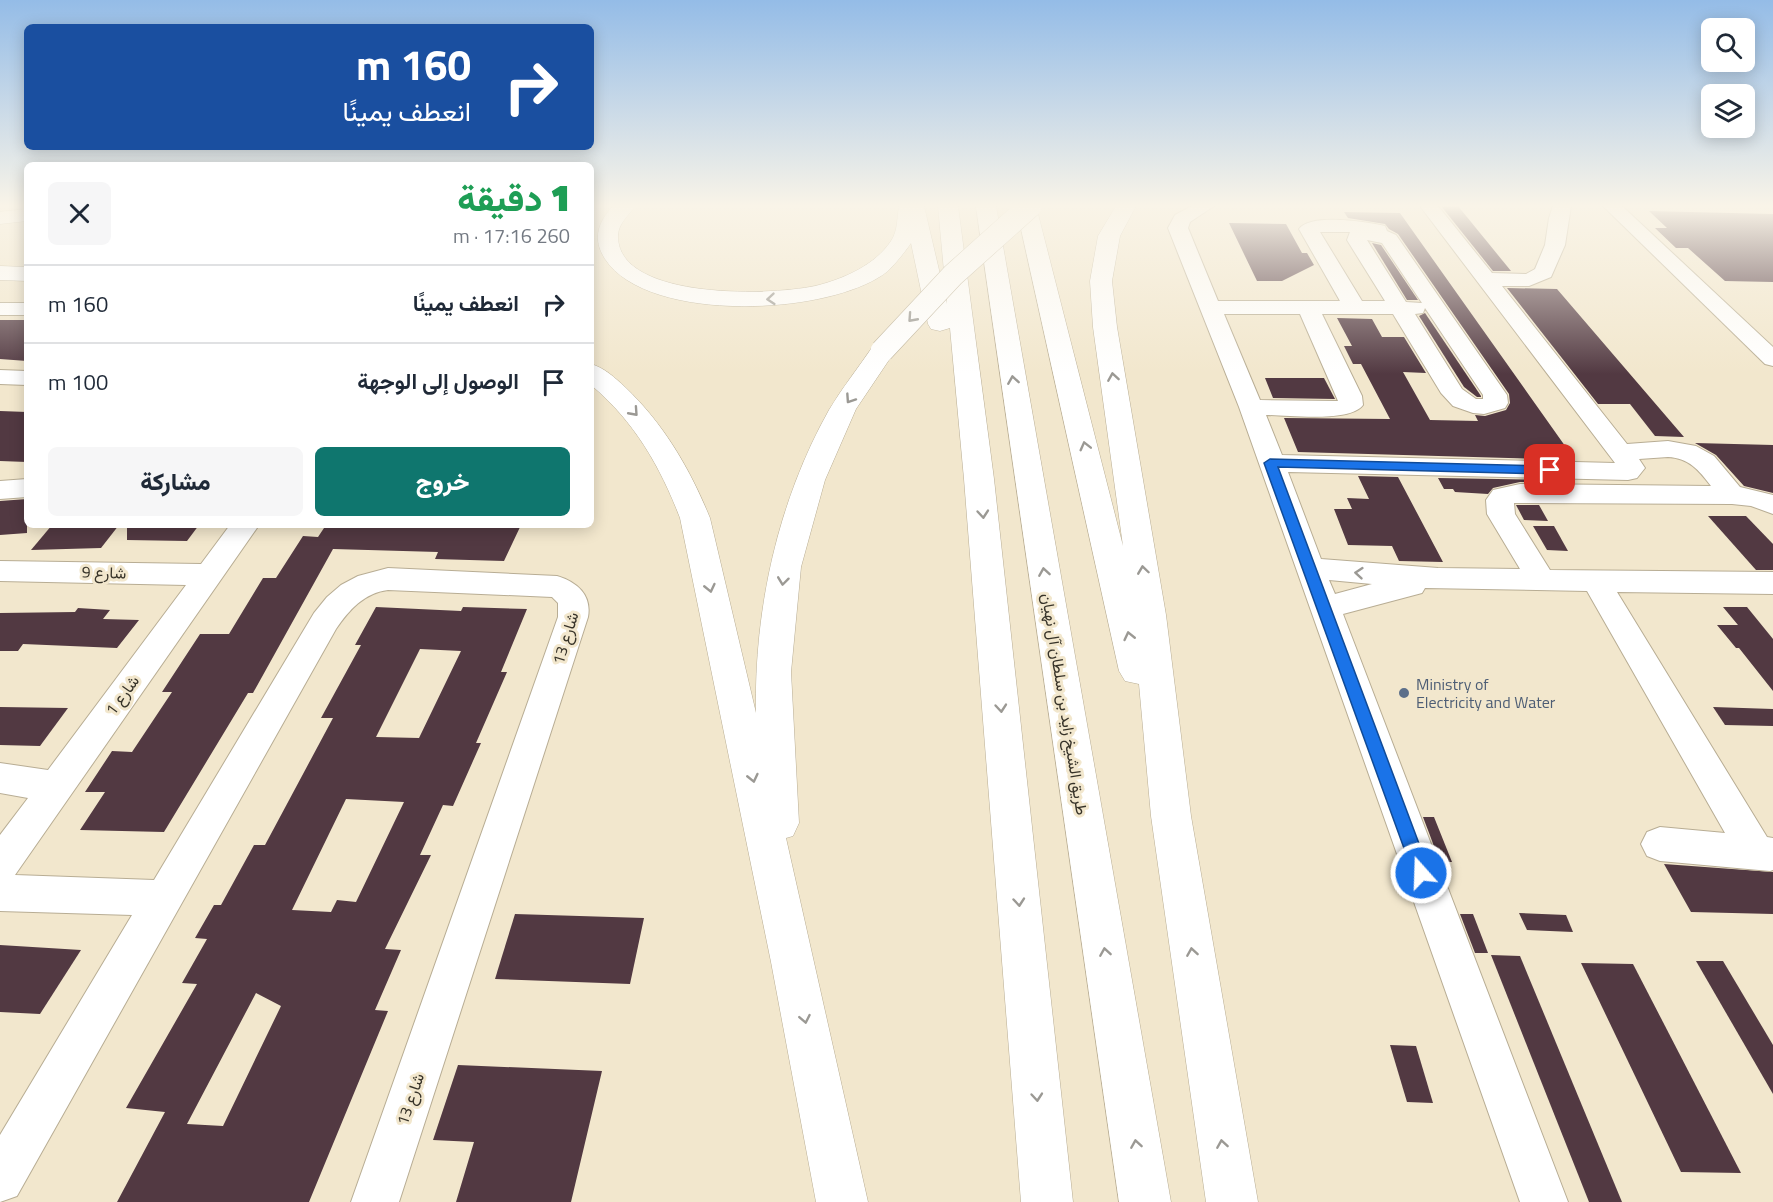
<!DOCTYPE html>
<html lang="ar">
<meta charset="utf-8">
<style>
body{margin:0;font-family:"Titillium Web",Vazirmatn,sans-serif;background:#f6f6f7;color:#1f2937;direction:rtl;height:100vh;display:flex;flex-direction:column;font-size:22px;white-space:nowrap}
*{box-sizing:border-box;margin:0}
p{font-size:20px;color:#747a83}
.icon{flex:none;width:33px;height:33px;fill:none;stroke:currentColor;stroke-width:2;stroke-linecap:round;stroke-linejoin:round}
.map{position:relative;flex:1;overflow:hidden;direction:ltr}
.details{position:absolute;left:24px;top:162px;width:570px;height:366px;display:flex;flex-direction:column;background:#fff;border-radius:9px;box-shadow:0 3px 15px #0003;direction:rtl}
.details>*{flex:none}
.hud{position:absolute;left:24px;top:24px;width:570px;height:126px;border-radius:9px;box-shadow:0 3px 15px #0003;direction:rtl;background:#1a4fa0;color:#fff;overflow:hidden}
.fabs{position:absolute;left:1701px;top:18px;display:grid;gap:12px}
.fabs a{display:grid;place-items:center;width:54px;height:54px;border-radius:9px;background:#fff;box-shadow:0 3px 15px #0003;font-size:30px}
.pin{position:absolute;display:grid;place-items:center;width:51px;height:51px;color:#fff;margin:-26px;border-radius:12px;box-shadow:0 3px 9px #0006}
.me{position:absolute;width:66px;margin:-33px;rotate:340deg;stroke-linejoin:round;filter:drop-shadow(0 0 4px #0008)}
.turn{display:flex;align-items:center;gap:21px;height:126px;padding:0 24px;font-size:27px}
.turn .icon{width:78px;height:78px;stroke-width:2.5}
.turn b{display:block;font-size:42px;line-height:51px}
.round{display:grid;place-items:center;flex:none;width:63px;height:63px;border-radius:9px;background:#f6f6f7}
.summary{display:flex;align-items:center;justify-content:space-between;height:102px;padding:0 24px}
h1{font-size:36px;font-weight:800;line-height:45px;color:#1e9e55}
.cta{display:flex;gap:12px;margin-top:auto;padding:12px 24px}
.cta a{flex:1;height:69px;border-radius:9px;background:#0f766e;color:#fff;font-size:24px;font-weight:800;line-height:69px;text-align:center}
.cta a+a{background:#f6f6f7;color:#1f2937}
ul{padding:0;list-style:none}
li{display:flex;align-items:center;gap:18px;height:78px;padding:0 24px;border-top:2px solid #e0e1e3}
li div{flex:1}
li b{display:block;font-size:22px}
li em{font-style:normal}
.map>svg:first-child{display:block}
.building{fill:#523942;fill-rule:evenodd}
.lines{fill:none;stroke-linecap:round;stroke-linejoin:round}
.minor-casing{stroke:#b8ad94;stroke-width:2}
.highway-casing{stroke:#b8ad94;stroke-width:1}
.minor{fill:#fff;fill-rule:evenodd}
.highway{fill:#fff;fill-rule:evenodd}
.highway-bridge-casing{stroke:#b8ad94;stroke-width:24;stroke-linecap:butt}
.highway-bridge{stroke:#fff;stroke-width:23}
.oneway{stroke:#9b9994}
.route{fill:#1a73e8;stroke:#114b97;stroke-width:1.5}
.service-dot{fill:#5c6f8a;stroke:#f2e7cd;stroke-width:2}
.labels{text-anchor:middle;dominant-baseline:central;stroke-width:6;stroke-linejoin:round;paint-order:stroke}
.street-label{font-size:16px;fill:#373329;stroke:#f2e7cd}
.service-label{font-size:16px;fill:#4e5e75;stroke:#f2e7cd;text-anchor:start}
</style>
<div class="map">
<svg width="1773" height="1202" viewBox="0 0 1773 1202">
<rect width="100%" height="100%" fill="#f2e7cd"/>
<g class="building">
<path d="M1441,206H1458L1511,271H1493Z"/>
<path d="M1649,211L1773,214V282L1725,281L1688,248H1676L1655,228H1667Z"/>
<path d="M1344,212L1400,213L1575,460L1298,452L1284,418L1390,419L1361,364H1353L1344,346H1352L1337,318L1372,319L1382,337H1404L1426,373L1403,372L1430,420L1478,421L1475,415L1485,416L1506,410L1510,403L1509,394L1398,234L1389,229L1385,224L1348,218Z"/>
<path d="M1229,223L1286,224L1302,253H1307L1314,265L1282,281H1257Z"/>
<path d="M1372,243L1381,245L1418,300H1407Z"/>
<path d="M1507,288L1557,289L1684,437L1655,436L1630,404H1598Z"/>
<path d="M1425,313L1481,396V397H1477L1464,387L1419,316Z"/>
<path d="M0,320H27V361L0,359Z"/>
<path d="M1265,378H1324L1335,399L1273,398Z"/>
<path d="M0,411L27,412V462L0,461Z"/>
<path d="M1695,443L1773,445V493L1744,486L1716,455Z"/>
<path d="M1358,476L1398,477L1443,562L1399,561L1392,546L1348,545L1334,509H1352L1347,498L1369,499Z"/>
<path d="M1438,478L1552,480L1553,482H1520L1493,488L1488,494L1455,492L1453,489H1444Z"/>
<path d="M27,499V533L0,535V501Z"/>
<path d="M1516,505H1539L1548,521L1524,520Z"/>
<path d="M1708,516H1746L1773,544V570H1756Z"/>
<path d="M52,525H119L101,548L31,550Z"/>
<path d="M127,525H199L187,541L127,540Z"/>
<path d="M326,525H521L504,561L435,559L438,552L333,549L253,693H248L164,832L80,830L105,792H85L112,751L132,752L172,692H162L200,634H229L263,578H276L303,536L318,537Z"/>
<path d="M1533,526H1554L1568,551L1547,550Z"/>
<path d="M376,607L461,611L463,607L527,609L501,672H507L476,743H481L453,806L443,805L420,855H431L385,949L401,950L375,1010L388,1011L309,1202H117L165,1112L126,1108L197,984L182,983L207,939L195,938L214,905H221L254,845H265L333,718H321L361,645H355ZM420,649L461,651L419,738L376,737ZM346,799L404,802L356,902L337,900L331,912L292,910ZM256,993L281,1006L223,1126L187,1124Z"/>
<path d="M1723,607H1747L1773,639V691L1739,648H1736L1717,625H1738Z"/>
<path d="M78,608L110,610L103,619L139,620L117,648L23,644L18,651H0V613L75,612Z"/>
<path d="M0,707L68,708L40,746L0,745Z"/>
<path d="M1713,707L1773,709V726L1725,725Z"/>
<path d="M1423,817H1434L1452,862H1440Z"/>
<path d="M1664,864L1773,872V914L1691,912Z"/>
<path d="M1519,913L1566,915L1573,932L1527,930Z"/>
<path d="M515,914L644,918L630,984L495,979Z"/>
<path d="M1460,914H1473L1488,953H1475Z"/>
<path d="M0,945L81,950L40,1014L0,1012Z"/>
<path d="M1491,955L1520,956L1622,1202H1589Z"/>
<path d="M1696,961H1723L1773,1045V1094Z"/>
<path d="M1581,963L1633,964L1741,1173L1681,1172Z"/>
<path d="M1390,1045L1416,1046L1433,1103L1407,1102Z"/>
<path d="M458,1065L602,1071L571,1202H456L474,1142L433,1140Z"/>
</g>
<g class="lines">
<g class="minor-casing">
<g id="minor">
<path d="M1192,206H1214L1190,222L1188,228L1218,301H1340L1299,229C1311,213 1367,222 1385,226L1387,231L1396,235L1507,395L1508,403L1505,408L1484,414L1473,413L1453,406L1441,393L1393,314H1322L1362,396L1363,405C1350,423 1288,415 1266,415L1282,455L1615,463L1420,206H1438L1492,273L1526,274L1535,269L1545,245L1549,218L1553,206H1571L1565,245L1551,277L1529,286H1502L1627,444L1668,441L1696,446L1714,456L1740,487L1773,495V514L1751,506L1732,504L1514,503L1515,514L1550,570L1773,572V594L1617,592L1767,837L1773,838V870L1770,871L1660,861L1647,856L1641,844L1647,832L1660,827L1725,833L1587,591L1425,588L1422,593L1343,614L1568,1202H1520L1239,407L1168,228L1175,215ZM1320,232H1350L1347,240L1385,301H1362ZM1367,240L1382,243L1422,303L1406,302ZM1425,308L1483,395V399H1476L1462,389L1415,314L1423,313ZM1224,314H1300L1338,401L1260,400ZM1668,457C1689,458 1699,470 1711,486L1520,484L1493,490L1486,500L1487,514L1520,569L1438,568L1321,559L1288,472L1628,480L1637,478L1645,468L1639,459ZM1329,580L1372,584L1335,594Z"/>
<path d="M1603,206H1622L1773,347V366L1765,364Z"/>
<rect x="0" y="303" width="27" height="12"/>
<path d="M0,370L27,371V385L0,384Z"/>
<path d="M27,479V497L0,499V481Z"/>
<path d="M230,525H259L15,875L154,880L314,613L327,597L341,585L358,576L388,568L557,576C577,582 592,595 588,617L399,1202H351L558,617V603L552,597L388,590C364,593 349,610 336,629L17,1196L0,1202V1135L132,915L0,911V835L28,798L0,793V763L48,770L186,585L0,581V561L201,564Z"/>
</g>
</g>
<g class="highway-casing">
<g id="highway">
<path d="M613,206H635C628,217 618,223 618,237C619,301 777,296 819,285C845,278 875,265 891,241C898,231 897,217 899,206H924L947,304L938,206H958L994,479L1073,1202H1021L964,479L950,328L940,331L931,329L928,324L911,243C905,252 896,263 888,271C832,316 647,324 605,259C592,239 598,222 613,206Z"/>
<path d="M976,206H996L1171,1202H1119Z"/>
<path d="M1016,206H1036L1123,546L1093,327L1090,281L1098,236L1116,206H1136L1120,236L1112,281L1117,327L1166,615L1191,816L1258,1202H1206L1151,816L1139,684L1125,681L1119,671Z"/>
<path d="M27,209V221L0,224V212Z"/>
<path d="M0,266L27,267V281L0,280Z"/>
<path d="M882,343L891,346L895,351L856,409L825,480L801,567L791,672L799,823L793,836L786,838L868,1202H816L771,962L680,518C660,466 634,421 591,385V364C605,368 615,378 625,387C664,424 690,469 710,518L756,713C754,609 778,501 829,410C842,388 859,367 873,346Z"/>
</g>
</g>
<use href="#minor" class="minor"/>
<use href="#highway" class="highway"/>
<g class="highway-bridge-casing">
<path id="highway-bridge" d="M882,351L953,275L1030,206"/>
</g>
<use href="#highway-bridge" class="highway-bridge"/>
</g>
<defs><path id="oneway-chevron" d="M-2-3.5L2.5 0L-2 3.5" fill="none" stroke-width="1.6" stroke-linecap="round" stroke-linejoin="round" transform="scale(1.5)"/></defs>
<g class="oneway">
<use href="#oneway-chevron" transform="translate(771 299) rotate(175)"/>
<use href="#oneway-chevron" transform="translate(912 318) rotate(132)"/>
<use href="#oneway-chevron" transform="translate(1113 377) rotate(-99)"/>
<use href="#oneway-chevron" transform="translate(1013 380) rotate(-99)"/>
<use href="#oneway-chevron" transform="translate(850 399) rotate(124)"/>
<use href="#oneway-chevron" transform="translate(634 412) rotate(48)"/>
<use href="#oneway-chevron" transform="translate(1085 446) rotate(-104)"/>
<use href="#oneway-chevron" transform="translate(983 514) rotate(85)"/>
<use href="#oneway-chevron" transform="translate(1143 570) rotate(-98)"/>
<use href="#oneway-chevron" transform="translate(1044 572) rotate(-99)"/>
<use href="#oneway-chevron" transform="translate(1359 573) rotate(-175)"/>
<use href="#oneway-chevron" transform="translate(783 581) rotate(97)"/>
<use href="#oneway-chevron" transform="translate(710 588) rotate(77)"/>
<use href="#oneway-chevron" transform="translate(1129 636) rotate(-103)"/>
<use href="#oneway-chevron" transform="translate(1001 708) rotate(85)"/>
<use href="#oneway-chevron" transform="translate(753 778) rotate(77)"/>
<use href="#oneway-chevron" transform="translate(1019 902) rotate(85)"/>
<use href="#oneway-chevron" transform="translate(1105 952) rotate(-99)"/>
<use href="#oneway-chevron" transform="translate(1192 952) rotate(-99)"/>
<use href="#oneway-chevron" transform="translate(805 1019) rotate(79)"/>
<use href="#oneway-chevron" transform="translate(1037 1097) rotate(85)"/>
<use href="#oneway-chevron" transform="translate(1136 1144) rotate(-99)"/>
<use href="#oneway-chevron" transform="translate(1222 1144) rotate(-99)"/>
</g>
<linearGradient id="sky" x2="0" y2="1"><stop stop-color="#94bce7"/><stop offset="0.55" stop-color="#f9f4e8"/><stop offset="1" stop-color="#f9f4e8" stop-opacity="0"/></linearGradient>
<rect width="1773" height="374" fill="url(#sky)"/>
<path class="route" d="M1270,459L1550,466L1556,470L1550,474L1278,467L1430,873L1427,878L1421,881L1415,878L1413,873L1264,463Z"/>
<circle class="service-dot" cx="1404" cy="693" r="6"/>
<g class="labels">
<g class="street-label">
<text transform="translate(104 572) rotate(2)">شارع 9</text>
<text transform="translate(565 638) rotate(-73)">شارع 13</text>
<text transform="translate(122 695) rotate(-54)">شارع 1</text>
<text transform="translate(1065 704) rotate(81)">طريق الشيخ زايد بن سلطان آل نهيان</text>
<text transform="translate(410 1099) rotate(-71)">شارع 13</text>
</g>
<g class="service-label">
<text x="1416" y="684">Ministry of<tspan x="1416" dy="18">Electricity and Water</tspan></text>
</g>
</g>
</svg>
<div class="fabs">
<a><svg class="icon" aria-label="search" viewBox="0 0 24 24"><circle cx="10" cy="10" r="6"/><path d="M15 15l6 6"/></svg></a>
<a><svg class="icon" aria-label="layers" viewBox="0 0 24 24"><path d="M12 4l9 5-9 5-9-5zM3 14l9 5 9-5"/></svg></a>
</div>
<div class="pin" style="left:1550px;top:470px;background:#d93025"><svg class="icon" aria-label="arrive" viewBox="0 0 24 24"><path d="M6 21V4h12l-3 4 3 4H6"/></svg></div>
<svg class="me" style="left:1421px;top:873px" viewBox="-20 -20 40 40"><circle r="17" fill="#1a73e8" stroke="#fff" stroke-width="3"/><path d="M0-11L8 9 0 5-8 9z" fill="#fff"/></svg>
<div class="hud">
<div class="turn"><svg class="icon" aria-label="right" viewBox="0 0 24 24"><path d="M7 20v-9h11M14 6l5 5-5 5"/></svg><div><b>160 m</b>انعطف يمينًا</div></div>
</div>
<section class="details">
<div class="summary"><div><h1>1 دقيقة</h1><p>260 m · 17:16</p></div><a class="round"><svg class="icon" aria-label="close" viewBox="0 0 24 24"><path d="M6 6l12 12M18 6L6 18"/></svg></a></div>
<ul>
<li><svg class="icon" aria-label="right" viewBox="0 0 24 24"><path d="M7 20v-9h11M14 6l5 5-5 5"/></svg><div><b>انعطف يمينًا</b></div><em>160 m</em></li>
<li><svg class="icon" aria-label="arrive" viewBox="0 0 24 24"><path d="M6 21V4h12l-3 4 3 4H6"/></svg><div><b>الوصول إلى الوجهة</b></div><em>100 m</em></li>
</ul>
<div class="cta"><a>خروج</a><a>مشاركة</a></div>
</section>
</div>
